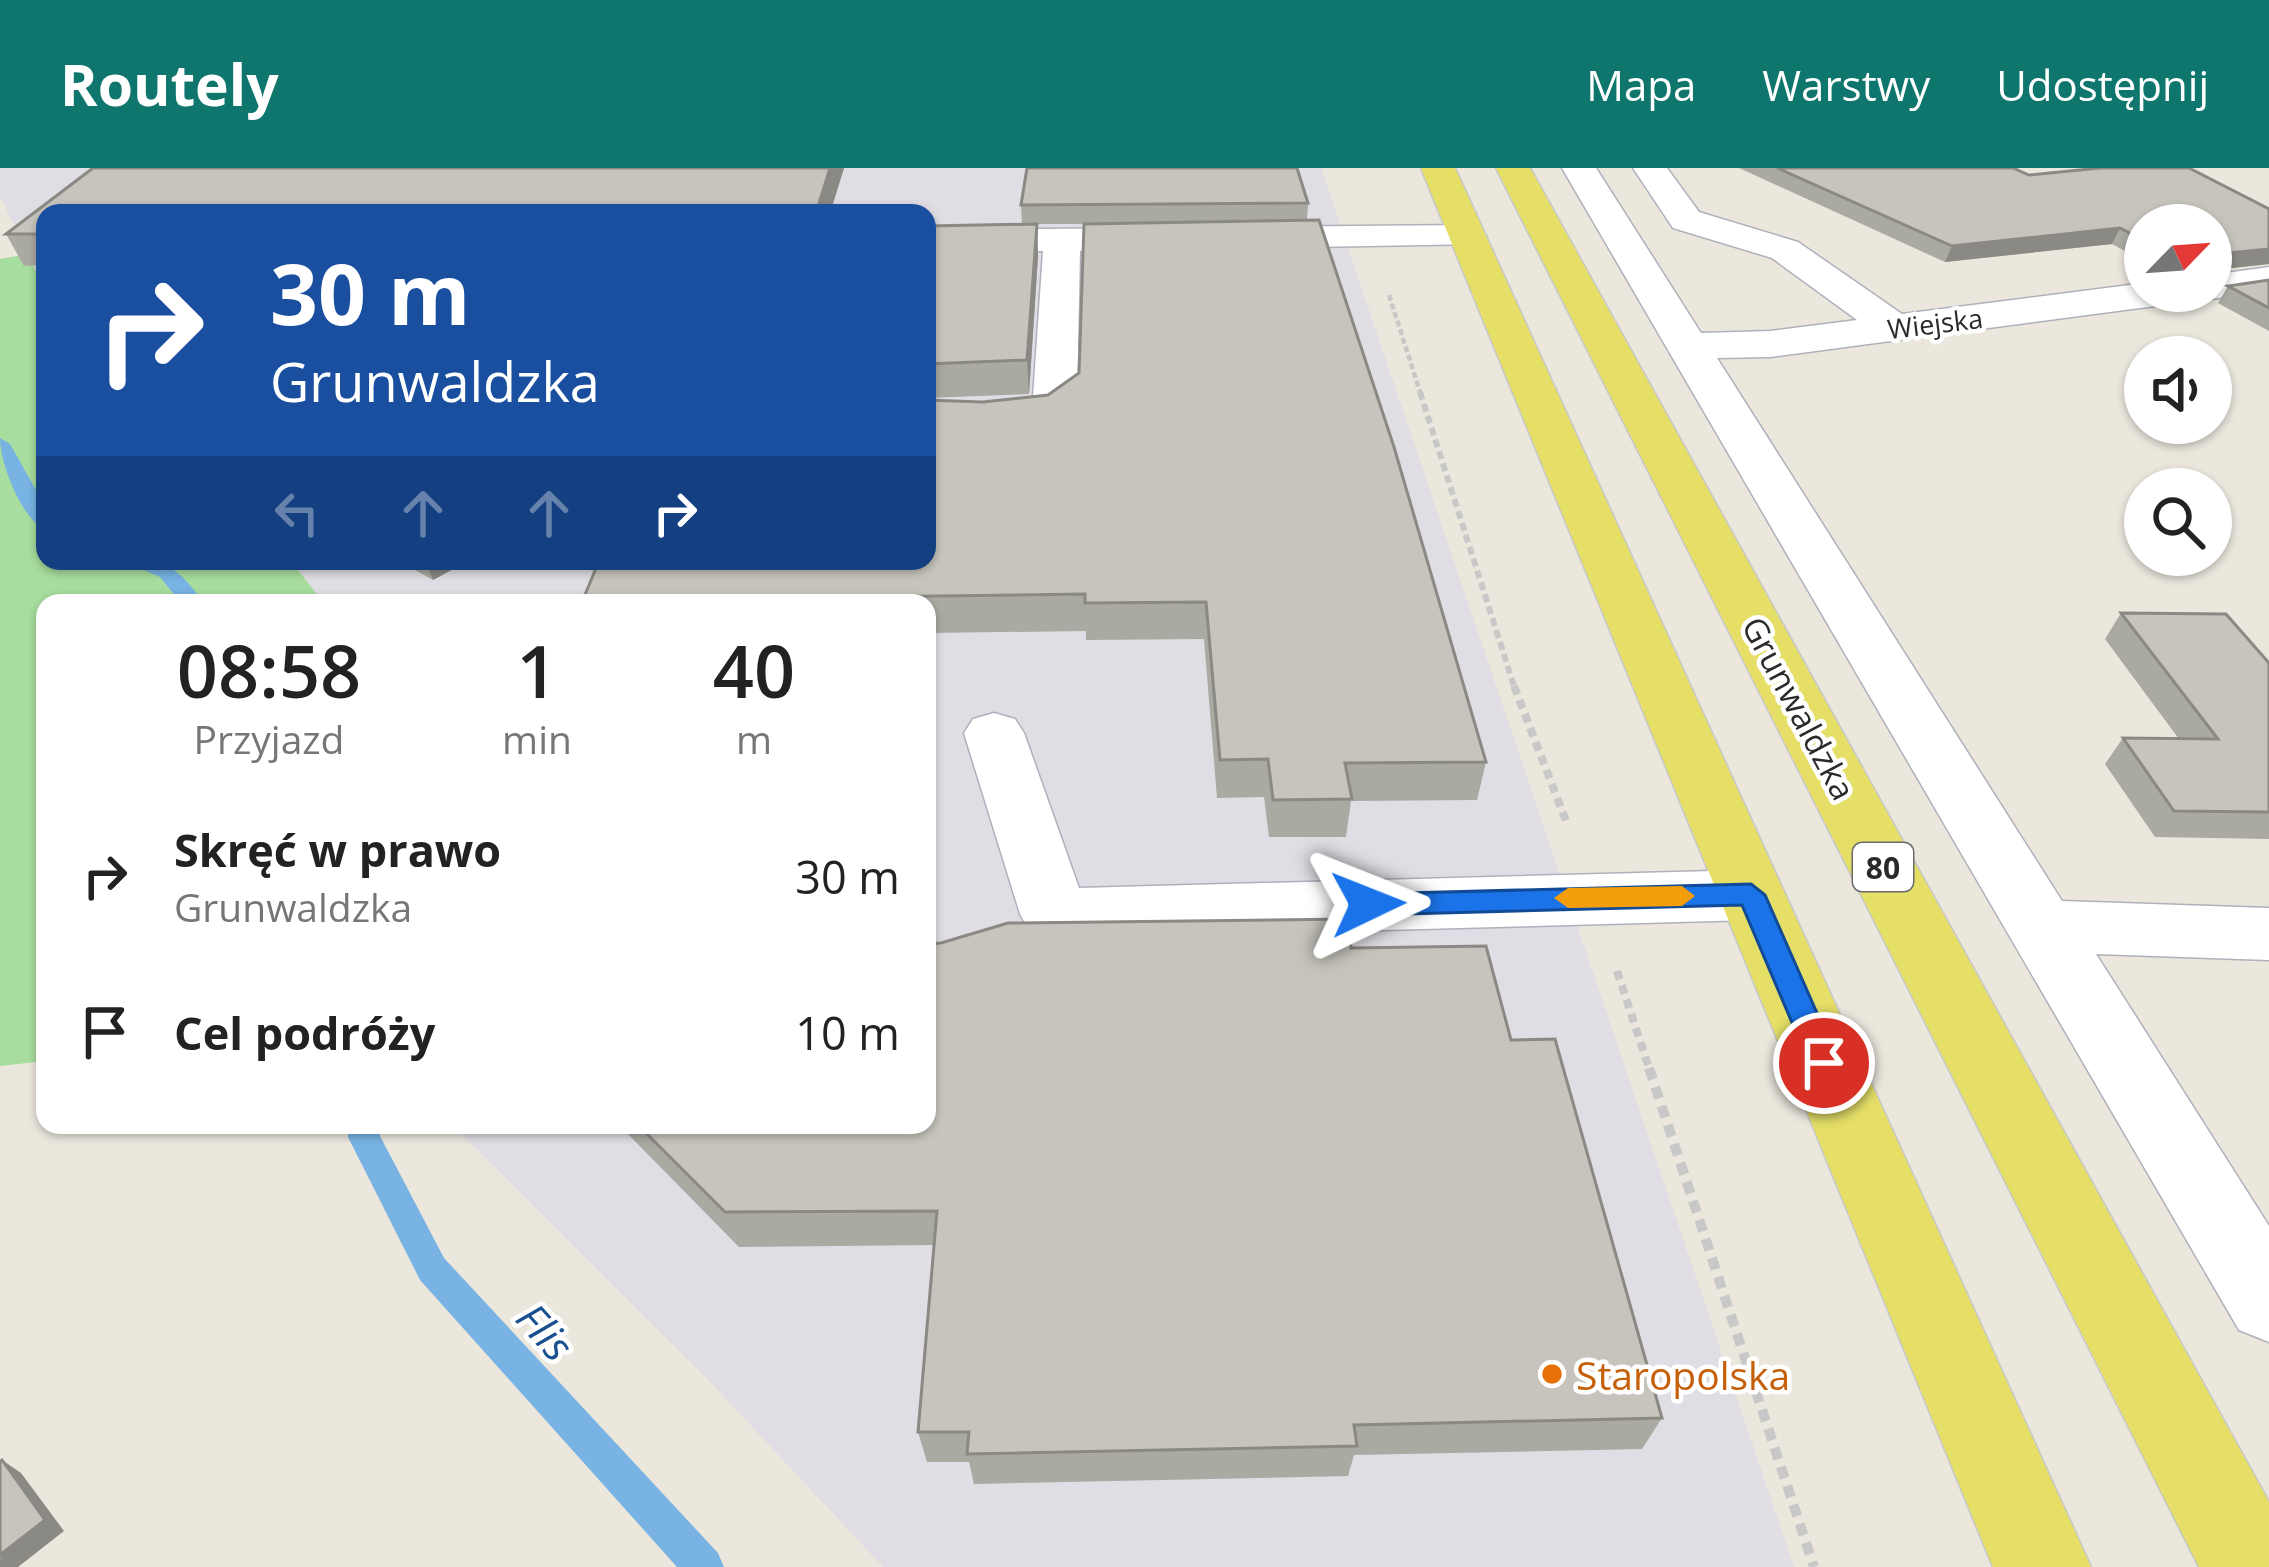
<!DOCTYPE html>
<html lang="pl">
<meta charset="utf-8">
<style>
body{margin:0;font-family:"Open Sans",sans-serif;background:#f6f6f6;color:#222;height:100vh;display:flex;flex-direction:column;font-size:45px;white-space:nowrap}
*{box-sizing:border-box;margin:0}
p{font-size:39px;color:#767676}
.icon{flex:none;width:66px;height:66px;fill:none;stroke:currentColor;stroke-width:2;stroke-linecap:round;stroke-linejoin:round}
.map{position:relative;flex:1;overflow:hidden}
.side{position:absolute;left:36px;top:426px;width:900px;height:540px;display:flex;flex-direction:column;background:#fff;border-radius:24px;box-shadow:0 3px 9px #0004}
.side>*{flex:none}
.guide{position:absolute;left:36px;top:36px;width:900px;height:366px;border-radius:24px;box-shadow:0 3px 9px #0004;background:#1a4fa0;color:#fff;overflow:hidden}
.needle{width:78px;rotate:65deg}
.fabs{position:absolute;left:2124px;top:36px;display:grid;gap:24px}
.fabs a{display:grid;place-items:center;width:108px;height:108px;border-radius:50%;background:#fff;box-shadow:0 3px 9px #0004;font-size:60px}
.pin{position:absolute;display:grid;place-items:center;width:102px;height:102px;color:#fff;margin:-51px;border:6px solid #fff;border-radius:50%;box-shadow:0 3px 12px #0007}
.me{position:absolute;width:132px;margin:-66px;rotate:88deg;stroke-linejoin:round;filter:drop-shadow(0 0 9px #0008)}
.turn{display:flex;align-items:center;gap:42px;height:252px;padding:0 36px;font-size:54px}
.turn .icon{width:156px;height:156px;stroke-width:2.5}
.turn b{display:block;font-size:84px;line-height:102px}
.lanes{display:flex;align-items:center;height:114px;padding:0 36px;background:#0003;justify-content:center;gap:60px;direction:ltr}
.lanes .off{opacity:.35}
.eta{display:flex;justify-content:space-evenly;align-items:center;height:204px;text-align:center}
.eta b{font-size:72px;font-weight:600;line-height:84px}
ul{padding:0;list-style:none}
li{display:flex;align-items:center;gap:36px;height:156px;padding:0 36px}
li div{flex:1}
li b{display:block;font-size:45px}
li em{font-style:normal}
header{display:flex;align-items:center;gap:72px;box-sizing:border-box;height:168px;padding:0 60px;background:#0f766e;color:#fff}
header strong{font-size:57px}
nav{display:flex;gap:66px;margin-inline-start:auto;font-size:42px}
.map>svg:first-child{display:block}
.industrial{fill:#e0dde4}
.green{fill:#a7dd9e}
.lines{fill:none;stroke-linecap:round;stroke-linejoin:round}
.stream{fill:#78b3e4;fill-rule:evenodd}
.minor-casing{stroke:#b0b0bc;stroke-width:3}
.major-casing{stroke:#c8c8c8;stroke-width:3}
.path-far3{stroke:#c8c8c8;stroke-width:4.5;stroke-dasharray:6 3;stroke-linecap:butt}
.path-far2{stroke:#c8c8c8;stroke-width:6;stroke-dasharray:8 4.5;stroke-linecap:butt}
.path-far1{stroke:#c8c8c8;stroke-width:8;stroke-dasharray:9 6;stroke-linecap:butt}
.path{stroke:#c8c8c8;stroke-width:10;stroke-dasharray:12 8;stroke-linecap:butt}
.minor{fill:#fff;fill-rule:evenodd}
.major{fill:#e5df68;fill-rule:evenodd}
.wall{fill:#aaa9a2}
.shaded-wall{fill:#8b8984}
.building{fill:#c6c4bc;stroke:#8b8984;stroke-width:3}
.route{fill:#1a73e8;stroke:#114b97;stroke-width:3}
.slow{fill:#f59e0b}
.food-dot{fill:#e8710a;stroke:#fff;stroke-width:4.5}
.labels{text-anchor:middle;dominant-baseline:central;stroke-width:9;stroke-linejoin:round;paint-order:stroke}
.far-street-label{font-size:27px;fill:#2a2a2a;stroke:#fff}
.shield{fill:#fff;stroke:#6a6a6a;stroke-width:3}
.shield-label{font-size:30px;font-weight:bold;fill:#2a2a2a}
.street-label{font-size:33px;fill:#2a2a2a;stroke:#fff}
.near-food-label{font-size:39px;fill:#c56008;stroke:#fff;text-anchor:start}
.near-water-label{font-size:42px;font-style:italic;fill:#18508f;stroke:#fff}
</style>
<header>
<strong>Routely</strong>
<nav><a>Mapa</a><a>Warstwy</a><a>Udostępnij</a></nav>
</header>
<div class="map">
<svg width="2269" height="1399" viewBox="0 0 2269 1399">
<rect width="100%" height="100%" fill="#ebe7dd"/>
<path class="industrial" d="M0,0H1321L1794,1399H883L711,1215L452,957H927V435H324L291,393H927V45H45V121L0,28Z"/>
<path class="green" d="M28,86L45,121V393H291L324,435H45V893L0,898V91Z"/>
<g class="lines">
<g class="stream">
<path d="M0,270L10,276L45,338V362C22,351 0,296 0,270Z"/>
<path d="M124,393C170,393 177,399 204,435H181L160,409Z"/>
<path d="M349,957H381L380,968L444,1090L718,1385L724,1399H677L420,1112L348,969Z"/>
</g>
<g class="minor-casing">
<g id="minor">
<path d="M1562,0H1596L1701,165L1770,163L1857,152L1772,90L1673,60L1633,0H1667L1699,44L1798,74L1902,146L2145,115V123H2211V107L2269,99V123L2211,131L2196,126L2178,135L1770,189L1717,190L2062,733L2269,740V792L2096,786L2269,1058V1174L2239,1162Z"/>
<path d="M1467,57L1480,60L1486,68L1480,76L1080,83L1077,236C1050,276 970,262 927,263V235L1022,234L1033,229L1043,83L927,84V62Z"/>
<path d="M994,545L1015,551L1024,565L1079,720L1751,702L1775,710L1785,727L1775,744L1751,752L1054,771L1030,764L1020,746L964,565L973,551Z"/>
</g>
</g>
<g class="major-casing">
<g id="major">
<path d="M1421,0H1455L2091,1399H1993Z"/>
<path d="M1496,0H1530L2269,1334V1399H2199Z"/>
</g>
</g>
<path class="path-far3" d="M1389,127L1421,227"/>
<path class="path-far2" d="M1420,224L1515,521"/>
<g class="path-far1">
<path d="M1514,518L1568,658"/>
<path d="M1617,803L1650,903"/>
</g>
<path class="path" d="M1649,900L1814,1399"/>
<use href="#minor" class="minor"/>
<use href="#major" class="major"/>
</g>
<g class="wall">
<path d="M93,0H844L830,45H45V97L24,98L6,66Z"/>
<path d="M1739,0H2013L2029,7L2100,0H2189L2269,41V96L2216,102L2211,110V57H2145V94L2112,76L1945,94Z"/>
<path d="M1308,35L1307,52L1486,594L1477,632L1351,633L1346,669H1269L1264,629L1217,630L1204,471L1086,472V463L927,465V435H582L983,234L1048,227L1079,205L1101,56H1037L1038,88L1029,226L927,230V58L1022,56L1021,37Z"/>
<path d="M2269,112V163L2218,135L2228,118Z"/>
<path d="M399,393H468L433,412Z"/>
<path d="M2121,445L2269,495V671L2155,669L2105,596L2123,570L2179,571L2105,471Z"/>
<path d="M1351,780L1511,872L1662,1250L1642,1281L1354,1287L1348,1308L974,1316L969,1294H927L918,1264L934,1077L739,1079L619,957H927Z"/>
</g>
<g class="shaded-wall">
<path d="M830,0H844L830,45H816Z"/>
<path d="M1037,56L1038,88L1029,226L1027,192Z"/>
<path d="M2120,60L2112,76L1945,94L1952,78Z"/>
<path d="M2269,81V96L2211,102L2219,86Z"/>
<path d="M425,393H468L433,412Z"/>
<path d="M2,1292L21,1305L64,1363L18,1399H0Z"/>
</g>
<g class="building">
<path d="M93,0H830L816,45H45V66H6Z"/>
<path d="M1027,0H1297L1308,35L1021,37Z"/>
<path d="M1777,0H2013L2029,7L2100,0H2189L2269,41V81L2219,86L2216,102H2211V57H2145V73L2120,60L1952,78Z"/>
<path d="M1319,52L1394,279L1486,594L1345,595L1352,631L1273,632L1268,591L1220,592L1206,434L1085,435V426L858,429L857,435H670L671,432L582,434L599,393H927V232L983,234L1048,227L1079,205L1084,56Z"/>
<path d="M1037,56L1027,192L927,196V58Z"/>
<path d="M2269,112V140L2228,118Z"/>
<path d="M2121,445L2226,446L2269,495V644L2174,643L2123,570L2218,571Z"/>
<path d="M1348,751L1351,780L1486,778L1511,872L1555,871L1662,1250L1354,1257L1357,1278L967,1286L969,1264H918L937,1043L725,1044L638,957H927V776L941,775L1008,755Z"/>
<path d="M2,1292L45,1352L0,1387V1294Z"/>
</g>
<path class="route" d="M1751,716L1765,727L1839,895L1835,904L1824,907L1813,904L1742,737L1368,747L1354,736L1368,726Z"/>
<path class="slow" d="M1682,718L1695,728L1682,738L1568,740L1554,730L1568,720Z"/>
<circle class="food-dot" cx="1552" cy="1206" r="12"/>
<g class="labels">
<g class="far-street-label">
<text transform="translate(1935 155) rotate(-7)">Wiejska</text>
</g>
<rect class="shield" x="1853" y="675" width="60" height="48" rx="9"/>
<g class="shield-label">
<text x="1883" y="699">80</text>
</g>
<g class="street-label">
<text transform="translate(1799 540) rotate(62)">Grunwaldzka</text>
</g>
<g class="near-food-label">
<text x="1576" y="1206">Staropolska</text>
</g>
<g class="near-water-label">
<text transform="translate(546 1163) rotate(48)">Flis</text>
</g>
</g>
</svg>
<div class="fabs">
<a><svg class="needle" viewBox="-14 -14 28 28"><path d="M0-13l5 13h-10z" fill="#e53935"/><path d="M0 13l5-13h-10z" fill="#767676"/></svg></a>
<a><svg class="icon" aria-label="sound" viewBox="0 0 24 24"><path d="M4 9h4l5-4v14l-5-4H4zM17 9q2 3 0 6"/></svg></a>
<a><svg class="icon" aria-label="search" viewBox="0 0 24 24"><circle cx="10" cy="10" r="6"/><path d="M15 15l6 6"/></svg></a>
</div>
<div class="pin" style="left:1824px;top:895px;background:#d93025"><svg class="icon" aria-label="arrive" viewBox="0 0 24 24"><path d="M6 21V4h12l-3 4 3 4H6"/></svg></div>
<svg class="me" style="left:1368px;top:736px" viewBox="-20 -20 40 40"><path d="M0-17L14 15 0 8-14 15z" fill="#1a73e8" stroke="#fff" stroke-width="4"/></svg>
<div class="guide">
<div class="turn"><svg class="icon" aria-label="right" viewBox="0 0 24 24"><path d="M7 20v-9h11M14 6l5 5-5 5"/></svg><div><b>30 m</b>Grunwaldzka</div></div>
<div class="lanes"><svg class="icon off" aria-label="left" viewBox="0 0 24 24"><path d="M17 20v-9H6M10 6l-5 5 5 5"/></svg><svg class="icon off" aria-label="ahead" viewBox="0 0 24 24"><path d="M12 20V5M6 11l6-6 6 6"/></svg><svg class="icon off" aria-label="ahead" viewBox="0 0 24 24"><path d="M12 20V5M6 11l6-6 6 6"/></svg><svg class="icon" aria-label="right" viewBox="0 0 24 24"><path d="M7 20v-9h11M14 6l5 5-5 5"/></svg></div>
</div>
<section class="side">
<div class="eta">
<div><b>08:58</b><p>Przyjazd</p></div>
<div><b>1</b><p>min</p></div>
<div><b>40</b><p>m</p></div>
</div>
<ul>
<li><svg class="icon" aria-label="right" viewBox="0 0 24 24"><path d="M7 20v-9h11M14 6l5 5-5 5"/></svg><div><b>Skręć w prawo</b><p>Grunwaldzka</p></div><em>30 m</em></li>
<li><svg class="icon" aria-label="arrive" viewBox="0 0 24 24"><path d="M6 21V4h12l-3 4 3 4H6"/></svg><div><b>Cel podróży</b></div><em>10 m</em></li>
</ul>
</section>
</div>
